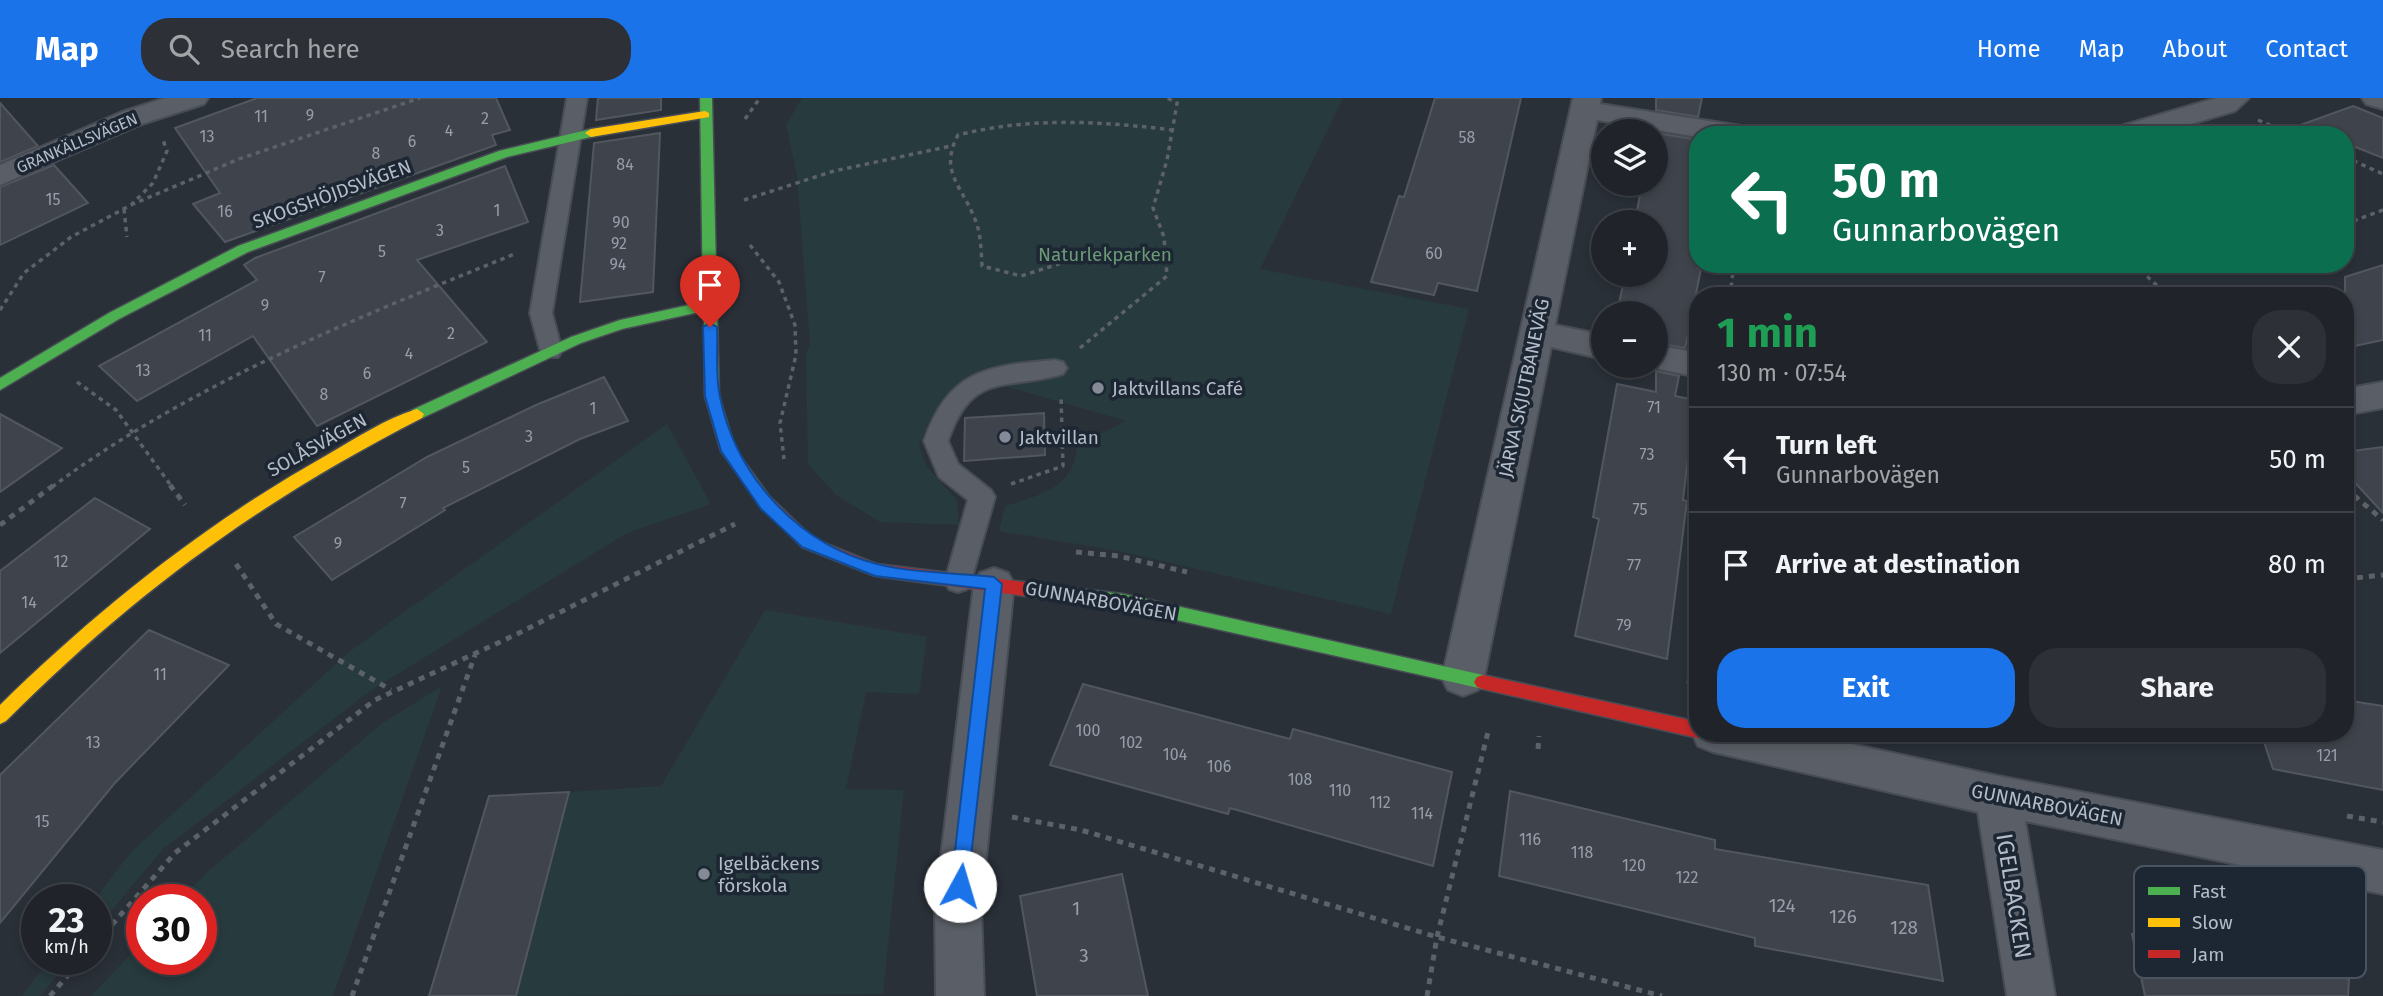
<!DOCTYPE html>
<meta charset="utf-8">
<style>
body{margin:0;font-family:"Fira Sans",sans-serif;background:#2d3036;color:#f1f3f6;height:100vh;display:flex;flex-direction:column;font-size:26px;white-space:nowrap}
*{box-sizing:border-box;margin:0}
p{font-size:23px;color:#a2a4a8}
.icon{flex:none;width:38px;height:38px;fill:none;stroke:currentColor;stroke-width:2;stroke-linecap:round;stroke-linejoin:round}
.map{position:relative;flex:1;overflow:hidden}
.sheet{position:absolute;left:1689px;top:189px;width:665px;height:455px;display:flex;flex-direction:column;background:#20242a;border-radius:28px;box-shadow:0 4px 10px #0003,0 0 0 2px #3d4147}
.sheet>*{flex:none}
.banner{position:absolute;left:1689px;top:28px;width:665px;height:147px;border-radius:28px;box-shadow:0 4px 10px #0003,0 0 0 2px #3d4147;background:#0b6e4f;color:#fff;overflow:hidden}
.fabs{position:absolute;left:1591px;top:21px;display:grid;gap:14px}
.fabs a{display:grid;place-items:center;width:77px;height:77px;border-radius:50%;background:#20242a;box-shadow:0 4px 10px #0003,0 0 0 2px #3d4147;font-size:35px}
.speed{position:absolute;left:21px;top:786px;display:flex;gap:14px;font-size:35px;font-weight:700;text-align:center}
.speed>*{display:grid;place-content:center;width:91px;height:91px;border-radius:50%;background:#20242a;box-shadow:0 4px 10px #0003,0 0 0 2px #3d4147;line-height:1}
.speed small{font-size:18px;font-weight:400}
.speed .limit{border:10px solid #d22;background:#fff;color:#111}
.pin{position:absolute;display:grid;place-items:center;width:60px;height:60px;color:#fff;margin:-72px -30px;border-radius:50% 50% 50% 0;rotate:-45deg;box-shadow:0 0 7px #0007}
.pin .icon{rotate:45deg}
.me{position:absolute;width:77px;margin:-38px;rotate:6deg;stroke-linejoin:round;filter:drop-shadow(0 0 5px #0008)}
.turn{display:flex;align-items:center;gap:24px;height:147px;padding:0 28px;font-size:32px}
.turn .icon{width:91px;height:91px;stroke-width:2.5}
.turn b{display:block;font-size:49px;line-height:60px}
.round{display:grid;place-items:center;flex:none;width:74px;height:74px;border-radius:28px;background:#2d3036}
.headline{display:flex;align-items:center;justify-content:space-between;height:119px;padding:0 28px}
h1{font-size:42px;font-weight:700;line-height:52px;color:#1e9e55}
.button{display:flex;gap:14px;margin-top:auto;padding:14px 28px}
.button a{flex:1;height:80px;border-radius:28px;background:#1a73e8;color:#fff;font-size:28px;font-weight:700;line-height:80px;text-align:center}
.button a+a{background:#2d3036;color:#f1f3f6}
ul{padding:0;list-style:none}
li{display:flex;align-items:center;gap:21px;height:105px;padding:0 28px;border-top:2px solid #3d4147}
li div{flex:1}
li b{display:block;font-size:26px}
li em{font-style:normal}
header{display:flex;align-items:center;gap:42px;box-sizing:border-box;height:98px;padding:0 35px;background:#1a73e8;color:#fff}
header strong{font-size:33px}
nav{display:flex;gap:38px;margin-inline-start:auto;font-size:24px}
.search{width:490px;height:63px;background:#2d3036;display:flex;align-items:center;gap:18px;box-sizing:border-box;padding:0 24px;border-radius:28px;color:#a2a4a8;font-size:26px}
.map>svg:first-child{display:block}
.green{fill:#273a3e}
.building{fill:#3f444c;stroke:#52575f;stroke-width:2}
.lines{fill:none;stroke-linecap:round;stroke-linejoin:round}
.lane-casing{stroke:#484c55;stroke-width:4}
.street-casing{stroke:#484c55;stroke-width:4}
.fast-casing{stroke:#484c55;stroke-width:3}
.slow-casing{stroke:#484c55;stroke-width:3}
.jam-casing{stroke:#484c55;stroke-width:3}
.path-far1{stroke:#5c6268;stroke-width:3.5;stroke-dasharray:4.5 4.5;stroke-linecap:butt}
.path{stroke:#5c6268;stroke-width:5;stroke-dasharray:6 6;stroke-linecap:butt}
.lane{fill:#5a5e66;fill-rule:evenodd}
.street{fill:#5a5e66;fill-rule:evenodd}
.fast{fill:#4caf50;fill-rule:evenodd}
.slow{fill:#ffc107;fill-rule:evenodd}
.jam{fill:#c62828;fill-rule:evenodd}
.route{fill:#1a73e8;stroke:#114b97;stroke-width:2}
.poi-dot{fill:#848b96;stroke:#1d2633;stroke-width:2.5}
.labels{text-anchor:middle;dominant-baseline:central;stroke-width:7;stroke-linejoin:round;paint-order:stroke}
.number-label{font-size:16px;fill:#979eaa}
.far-street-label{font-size:16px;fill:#b4bcc9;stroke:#1d2633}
.street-label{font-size:19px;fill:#b4bcc9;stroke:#1d2633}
.park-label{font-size:19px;fill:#6b9a76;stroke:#1d2633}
.poi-label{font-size:19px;fill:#b4bcc9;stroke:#1d2633;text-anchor:start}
.near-number-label{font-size:19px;fill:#979eaa}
.near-street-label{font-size:23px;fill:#b4bcc9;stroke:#1d2633}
.key{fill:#1d2633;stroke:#4a5360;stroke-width:2}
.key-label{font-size:19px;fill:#b4bcc9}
</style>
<header>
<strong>Map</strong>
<div class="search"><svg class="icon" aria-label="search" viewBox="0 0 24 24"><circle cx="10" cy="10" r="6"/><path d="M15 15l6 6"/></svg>Search here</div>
<nav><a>Home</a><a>Map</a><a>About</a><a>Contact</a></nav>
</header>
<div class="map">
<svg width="2383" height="898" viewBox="0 0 2383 898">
<rect width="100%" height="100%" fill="#2a3038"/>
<g class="green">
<path d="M802,0H1343L1260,171L1469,211L1391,516L1119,453L999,433L1005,408C1040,397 1075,390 1077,347L1126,323L1001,287L951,298L931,321L919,347L927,369L957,402L959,427L880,424L836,397L808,366L806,256L810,247L797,78L786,27Z"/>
<path d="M667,326L711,406L627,435L370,593L163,751L96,831L95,801L131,754L350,553Z"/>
<path d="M765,512L927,539L919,596L866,594L846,691L904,692L883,896L516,898L569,694L661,688Z"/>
<path d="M442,588L333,898H91L142,844V861H201V802L181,801L204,777L381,626Z"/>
<path d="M50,861H71L40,898H22Z"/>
</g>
<g class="building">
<path d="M257,0H496L510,32L492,37L496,47L225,144L193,106L220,95L175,30Z"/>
<path d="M598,0H661V12L596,22Z"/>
<path d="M1435,0H1521L1477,193L1438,185L1434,197L1371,184L1399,98L1404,99Z"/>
<path d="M1656,0H1702L1698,19L1656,12Z"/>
<path d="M0,5L38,48L0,64Z"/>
<path d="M2353,8L2383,20V60L2345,45V37H2323L2300,27Z"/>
<path d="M660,35L653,194L580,204L594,45Z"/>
<path d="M1656,35L1693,41L1689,58L1698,60V170L1701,171L1685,250L1656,245V215H1617L1625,177H1656V124H1635L1642,86H1656Z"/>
<path d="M54,67L88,105L0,147V89Z"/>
<path d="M505,68L528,124L417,162L487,244L317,328L253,238L137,303L99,268L257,182L244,167L255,160Z"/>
<path d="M2383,167V242L2345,250V179Z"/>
<path d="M1656,273L1679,278L1675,298L1695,302L1683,402L1687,403L1667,561L1575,538L1599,421L1593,419L1617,286L1656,294Z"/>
<path d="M604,279L628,323L580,341L443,410L445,412L332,482L294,439L427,359L536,307Z"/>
<path d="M1044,315L1045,357L964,363L965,320Z"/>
<path d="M0,316L62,350L0,394Z"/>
<path d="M2383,349V415L2345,374V354Z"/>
<path d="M95,400L150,431L0,555V473Z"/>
<path d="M149,532L229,567L114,686L0,825V677Z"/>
<path d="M1083,586L1290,641L1293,631L1452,674L1433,768L1230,710L1228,716L1050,667Z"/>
<path d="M2345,602L2383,608V692L2273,671L2261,635H2345Z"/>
<path d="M1510,693L1715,742V751L1928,787L1943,883L1755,848V840L1499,778Z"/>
<path d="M569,694L516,898H429L489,698Z"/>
<path d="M1122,776L1148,898H1037L1020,798Z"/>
<path d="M2132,836L2349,881L2348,898H2145Z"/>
</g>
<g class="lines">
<g class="lane-casing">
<g id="lane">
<path d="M567,0H587L552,215L562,253L558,259H542L530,215Z"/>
<path d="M1055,262L1063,264L1067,270L1063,276C1006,293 972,272 948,343L958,366L991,392L995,399L971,483L967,491L958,494L949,491L945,483L968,402L939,379L924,343C949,272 986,268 1055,262Z"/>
</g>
</g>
<g class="street-casing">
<g id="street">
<path d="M165,0H208L204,6L142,26L0,87V67L122,14Z"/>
<path d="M1573,0H1601L1600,6L1741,28L1751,31L1755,37L1698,39L1597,22L1555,227L1603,237V261L1551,249L1484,580L1478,592L1463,598L1448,592L1442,580Z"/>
<path d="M2216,0H2249L2235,13L2153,37H2107L2111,31Z"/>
<path d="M2362,0H2383V11L2366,6Z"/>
<path d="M1656,247L1698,255V279L1645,268H1656Z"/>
<path d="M2383,284V310L2345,317V291Z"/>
<path d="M994,470L1008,475L1014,486L981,809L984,898H936L935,809L974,486L980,475Z"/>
<path d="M1698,623V635H1801L1998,678L2383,752V796L2025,723L2055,898H2007L1978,714L1713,654L1698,648L1692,635Z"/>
</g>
</g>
<g class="fast-casing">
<g id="fast">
<path d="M700,0H712L719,298L735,351L769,398L772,402L769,406H759L721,353L705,298L704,213L622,231L581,245L422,320H412L410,316L412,312L571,239L620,222L703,204Z"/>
<path d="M591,31L597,35L595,38L507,59L248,154L119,221L0,292V280L109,215L238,148L499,53Z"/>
<path d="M1064,489L1123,496L1483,577L1489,579L1492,584L1489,589L1483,591L1123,510L1064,503L1058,501L1056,496L1058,491Z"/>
</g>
</g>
<g class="slow-casing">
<g id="slow">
<path d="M705,13L709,15V19L591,39L585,35L591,31Z"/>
<path d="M417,311L424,316L422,320C260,403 135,494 6,623L0,626V607C99,510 206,425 327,357C355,341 386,320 417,311Z"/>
</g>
</g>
<g class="jam-casing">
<g id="jam">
<path d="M764,396L769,398L814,441L876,466L1064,489L1070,491L1072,496L1070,501L1064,503L875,478L802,449L759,406L756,402Z"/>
<path d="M1483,577L1698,624V635H1705L1698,640L1483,591L1477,589L1474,584L1477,579Z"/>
</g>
</g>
<g class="path-far1">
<path d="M1168,0L1175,5"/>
<path d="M745,21L760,0"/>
<path d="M2258,22L2293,37"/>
<path d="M2345,59L2383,76"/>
<path d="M744,102L834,73L951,48"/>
<path d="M131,107L239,61L420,0"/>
<path d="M124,111L127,139"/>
<path d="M2345,126L2383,112"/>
<path d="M750,147L779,184L795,227L796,257L780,325L784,361"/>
<path d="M1166,163L1093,155L1021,178L982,168C981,151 981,134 974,119C961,87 939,73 958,37C1030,19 1099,23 1172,32"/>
<path d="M1962,166L2090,171L2166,166"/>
<path d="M2134,166L2168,198"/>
<path d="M1730,198L1734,166"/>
<path d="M0,212L24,175L71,139L131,107L153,85L167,53L163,42"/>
<path d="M1080,250L1167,178L1164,139L1153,110L1167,62L1178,0"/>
<path d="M77,284L116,312L172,389"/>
<path d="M1011,386L1063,368L1061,298"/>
<path d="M52,389C192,285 357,220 517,155"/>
</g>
<g class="path">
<path d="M170,387L185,407"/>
<path d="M2345,390L2383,422"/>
<path d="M0,427L54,387"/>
<path d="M1076,454L1119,458L1187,474"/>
<path d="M236,466L276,526L391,592"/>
<path d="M2345,481L2383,477"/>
<path d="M1689,586L1698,452"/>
<path d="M1538,651L1539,638"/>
<path d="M2347,718L2383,724"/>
<path d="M1012,719L1081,732L1437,839L1662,898"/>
<path d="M96,845L175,755L375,602L517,536L735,426"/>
<path d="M50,898L82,861"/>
<path d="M352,898L475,557"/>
<path d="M1427,898L1437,839L1488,634"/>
</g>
<use href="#lane" class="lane"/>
<use href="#street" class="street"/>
<use href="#fast" class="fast"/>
<use href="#slow" class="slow"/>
<use href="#jam" class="jam"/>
</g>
<path class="route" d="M710,225L717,229C718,252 715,277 720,299C736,378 798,446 877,466C913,475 956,475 994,479L1002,486L967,794L960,797L953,794L951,788L985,491L875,478L802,449L761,411L721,353L705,298L703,229Z"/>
<g class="poi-dot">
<circle cx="1098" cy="290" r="7"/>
<circle cx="1005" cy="339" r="7"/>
<circle cx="704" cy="776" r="7"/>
</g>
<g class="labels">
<g class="number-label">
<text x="310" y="17">9</text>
<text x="261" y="18">11</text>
<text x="485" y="20">2</text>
<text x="449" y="32">4</text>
<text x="207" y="38">13</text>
<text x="1467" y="39">58</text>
<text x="412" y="43">6</text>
<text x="376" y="55">8</text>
<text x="625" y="66">84</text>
<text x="53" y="101">15</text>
<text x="497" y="112">1</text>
<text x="225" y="113">16</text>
<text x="621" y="124">90</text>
<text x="440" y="132">3</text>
<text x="619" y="145">92</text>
<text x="382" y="153">5</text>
<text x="1434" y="155">60</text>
<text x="618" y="166">94</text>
<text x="322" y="179">7</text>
<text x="265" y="207">9</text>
<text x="451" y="235">2</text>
<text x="205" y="237">11</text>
<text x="409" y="255">4</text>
<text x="143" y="272">13</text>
<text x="367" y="275">6</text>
<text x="324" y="296">8</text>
<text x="1654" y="309">71</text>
<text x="593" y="310">1</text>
<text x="529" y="338">3</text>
<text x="1647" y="356">73</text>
<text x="466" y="369">5</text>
<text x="403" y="405">7</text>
<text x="1640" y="411">75</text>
<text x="338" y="445">9</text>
<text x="61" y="463">12</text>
<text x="1634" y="467">77</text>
<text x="29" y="504">14</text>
<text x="1624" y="527">79</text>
<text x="160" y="576">11</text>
<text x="1088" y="632">100</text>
<text x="93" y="644">13</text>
<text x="1131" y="644">102</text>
<text x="1175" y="656">104</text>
<text x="2327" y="657">121</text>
<text x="1219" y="668">106</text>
<text x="1300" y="681">108</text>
<text x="1340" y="692">110</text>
<text x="1380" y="704">112</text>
<text x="1422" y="715">114</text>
<text x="42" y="723">15</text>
<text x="1530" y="741">116</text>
<text x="1582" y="754">118</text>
<text x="1634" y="767">120</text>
<text x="1687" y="779">122</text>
</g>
<g class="far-street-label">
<text transform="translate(77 45) rotate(-23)">GRANKÄLLSVÄGEN</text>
</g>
<g class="street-label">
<text transform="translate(332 96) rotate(-20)">SKOGSHÖJDSVÄGEN</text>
<text transform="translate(1524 290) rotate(-78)">JÄRVA SKJUTBANEVÄG</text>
<text transform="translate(317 347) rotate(-29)">SOLÅSVÄGEN</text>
<text transform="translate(1101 503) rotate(10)">GUNNARBOVÄGEN</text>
<text transform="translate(2047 707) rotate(11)">GUNNARBOVÄGEN</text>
</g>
<g class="park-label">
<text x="1105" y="156">Naturlekparken</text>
</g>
<g class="poi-label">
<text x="1112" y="290">Jaktvillans Café</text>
<text x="1019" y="339">Jaktvillan</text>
<text x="718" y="765">Igelbäckens<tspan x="718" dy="22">förskola</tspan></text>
</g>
<g class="near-number-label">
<text x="1782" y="807">124</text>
<text x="1076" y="810">1</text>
<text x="1843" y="818">126</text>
<text x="1904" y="829">128</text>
<text x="1084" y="857">3</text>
</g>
<g class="near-street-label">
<text transform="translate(2014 798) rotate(81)">IGELBACKEN</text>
</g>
</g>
<rect x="2134" y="768" width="232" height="112" rx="10" class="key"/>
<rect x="2148" y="789" width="32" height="8" fill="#4caf50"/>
<rect x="2148" y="820" width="32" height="9" fill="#ffc107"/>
<rect x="2148" y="852" width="32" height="8" fill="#c62828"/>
<g class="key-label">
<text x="2192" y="800">Fast</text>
<text x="2192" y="831">Slow</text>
<text x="2192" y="863">Jam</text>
</g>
</svg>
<div class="fabs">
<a><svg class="icon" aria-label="layers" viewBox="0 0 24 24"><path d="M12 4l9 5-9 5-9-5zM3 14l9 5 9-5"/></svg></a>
<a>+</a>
<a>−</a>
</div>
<div class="speed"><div>23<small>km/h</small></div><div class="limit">30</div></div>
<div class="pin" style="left:710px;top:229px;background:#d93025"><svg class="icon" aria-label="arrive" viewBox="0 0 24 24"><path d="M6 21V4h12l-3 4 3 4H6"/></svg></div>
<svg class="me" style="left:960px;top:788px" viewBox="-20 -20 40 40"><circle r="19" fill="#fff"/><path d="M0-13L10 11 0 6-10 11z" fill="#1a73e8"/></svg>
<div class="banner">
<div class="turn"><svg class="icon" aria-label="left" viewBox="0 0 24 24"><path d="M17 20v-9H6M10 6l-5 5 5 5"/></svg><div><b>50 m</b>Gunnarbovägen</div></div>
</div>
<section class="sheet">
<div class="headline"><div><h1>1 min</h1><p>130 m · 07:54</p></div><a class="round"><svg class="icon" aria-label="close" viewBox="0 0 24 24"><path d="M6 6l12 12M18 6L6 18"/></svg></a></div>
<ul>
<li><svg class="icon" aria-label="left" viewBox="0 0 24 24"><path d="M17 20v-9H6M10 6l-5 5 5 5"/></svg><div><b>Turn left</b><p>Gunnarbovägen</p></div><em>50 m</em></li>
<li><svg class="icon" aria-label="arrive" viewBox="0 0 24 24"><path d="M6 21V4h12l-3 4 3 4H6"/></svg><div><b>Arrive at destination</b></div><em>80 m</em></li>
</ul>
<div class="button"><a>Exit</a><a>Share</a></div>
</section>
</div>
